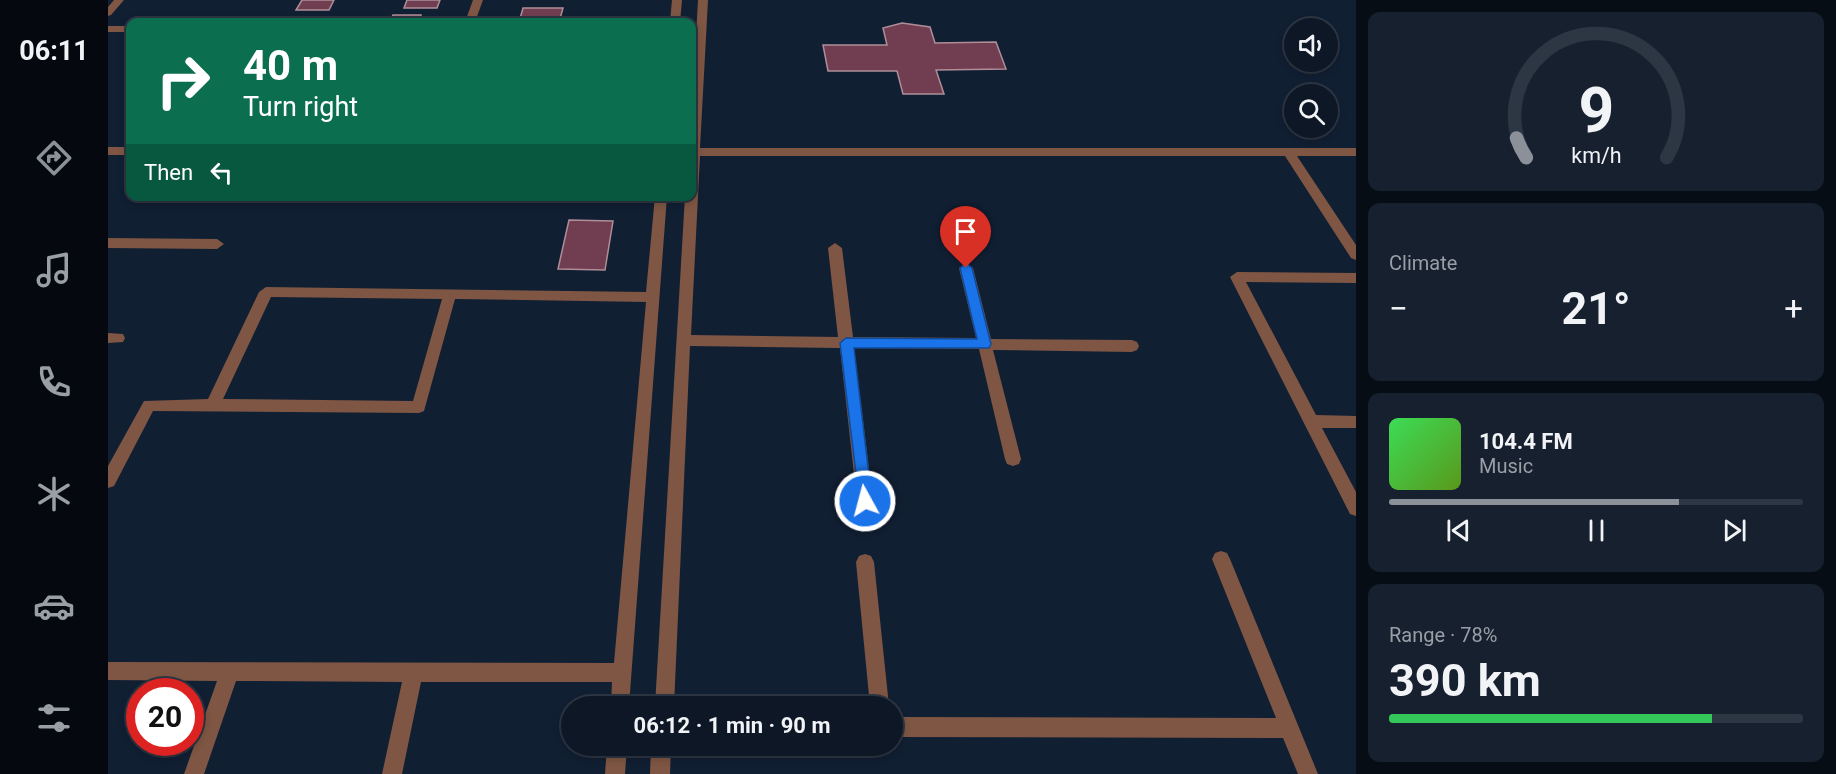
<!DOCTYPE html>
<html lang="en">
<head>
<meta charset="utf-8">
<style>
  :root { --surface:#0d1726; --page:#16202e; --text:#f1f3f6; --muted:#9a9fa7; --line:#2d3643; --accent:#8c9099 }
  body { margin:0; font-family:Roboto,sans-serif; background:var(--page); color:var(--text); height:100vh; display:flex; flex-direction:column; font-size:22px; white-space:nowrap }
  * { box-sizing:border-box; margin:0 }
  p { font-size:20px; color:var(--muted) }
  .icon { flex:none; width:33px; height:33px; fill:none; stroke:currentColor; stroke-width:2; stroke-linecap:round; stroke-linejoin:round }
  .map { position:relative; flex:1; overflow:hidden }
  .sheet { display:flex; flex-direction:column; gap:12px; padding:12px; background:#070d15; width:480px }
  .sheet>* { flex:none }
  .hud { position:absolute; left:18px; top:18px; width:570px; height:183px; border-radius:12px; box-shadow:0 3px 9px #0003,0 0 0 2px var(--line); background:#0b6e4f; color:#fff; overflow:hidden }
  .buttons { position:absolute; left:1176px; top:18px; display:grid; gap:12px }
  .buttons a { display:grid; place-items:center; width:54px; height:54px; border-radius:50%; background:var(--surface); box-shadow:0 3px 9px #0003,0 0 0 2px var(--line); font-size:30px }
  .speed { position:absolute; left:18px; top:678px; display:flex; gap:12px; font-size:30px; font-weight:700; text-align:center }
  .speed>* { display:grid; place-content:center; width:78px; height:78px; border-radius:50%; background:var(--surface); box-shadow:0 3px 9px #0003,0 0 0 2px var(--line); line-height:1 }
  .speed .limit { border:9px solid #d22; background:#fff; color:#111 }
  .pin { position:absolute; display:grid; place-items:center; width:51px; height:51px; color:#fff; margin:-62px -26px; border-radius:50% 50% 50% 0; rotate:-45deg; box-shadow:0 0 6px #0007 }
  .pin .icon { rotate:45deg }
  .me { position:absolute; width:66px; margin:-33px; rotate:353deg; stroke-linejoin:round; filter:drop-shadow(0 0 4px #0008) }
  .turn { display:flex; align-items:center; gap:21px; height:126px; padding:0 18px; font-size:27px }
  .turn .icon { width:78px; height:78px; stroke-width:2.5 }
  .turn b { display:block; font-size:42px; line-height:51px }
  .then { display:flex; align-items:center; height:57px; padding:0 18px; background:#0003; gap:12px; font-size:22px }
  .big { font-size:45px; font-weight:700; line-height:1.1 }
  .sheet .card { flex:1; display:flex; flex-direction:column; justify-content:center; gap:9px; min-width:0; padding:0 21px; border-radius:12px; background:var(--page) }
  .sheet .dial { align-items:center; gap:0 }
  .dial svg { height:156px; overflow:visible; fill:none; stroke:var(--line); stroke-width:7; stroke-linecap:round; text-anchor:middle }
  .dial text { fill:var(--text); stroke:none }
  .song { display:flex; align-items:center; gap:18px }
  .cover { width:72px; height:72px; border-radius:9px; background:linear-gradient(135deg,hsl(130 70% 55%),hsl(90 70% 35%)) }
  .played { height:6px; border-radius:3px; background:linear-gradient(90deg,var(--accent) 70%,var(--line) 70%) }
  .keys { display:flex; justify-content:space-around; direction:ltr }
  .heat { display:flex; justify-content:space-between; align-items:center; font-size:33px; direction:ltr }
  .charge { height:9px; border-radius:4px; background:linear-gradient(90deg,#34c759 78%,var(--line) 0) }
  .trip { position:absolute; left:453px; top:696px; width:342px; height:60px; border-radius:30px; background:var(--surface); box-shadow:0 3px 9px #0003,0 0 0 2px var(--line); font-weight:700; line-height:60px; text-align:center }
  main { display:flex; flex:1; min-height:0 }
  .dock { display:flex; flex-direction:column; width:108px; justify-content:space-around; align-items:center; background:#05090f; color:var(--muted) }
  .dock .icon { width:42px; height:42px }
  .dock .current { color:var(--accent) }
  .dock b { font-size:27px; color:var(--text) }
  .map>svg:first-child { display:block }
</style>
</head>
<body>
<main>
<nav class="dock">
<b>06:11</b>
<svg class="icon current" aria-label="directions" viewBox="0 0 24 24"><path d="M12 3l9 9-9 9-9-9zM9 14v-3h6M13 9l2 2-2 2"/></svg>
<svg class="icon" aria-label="music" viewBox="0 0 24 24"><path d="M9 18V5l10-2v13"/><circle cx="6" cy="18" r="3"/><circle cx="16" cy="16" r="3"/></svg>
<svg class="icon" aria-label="phone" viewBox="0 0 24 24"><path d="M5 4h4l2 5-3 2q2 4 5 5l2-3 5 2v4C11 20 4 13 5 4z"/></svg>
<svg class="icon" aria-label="climate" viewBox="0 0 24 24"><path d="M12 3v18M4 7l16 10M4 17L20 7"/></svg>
<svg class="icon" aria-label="car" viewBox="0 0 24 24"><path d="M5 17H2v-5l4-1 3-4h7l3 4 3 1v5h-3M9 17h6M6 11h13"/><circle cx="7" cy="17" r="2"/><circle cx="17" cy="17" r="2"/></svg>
<svg class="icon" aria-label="filters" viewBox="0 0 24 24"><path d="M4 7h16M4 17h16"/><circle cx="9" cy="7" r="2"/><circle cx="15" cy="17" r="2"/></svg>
</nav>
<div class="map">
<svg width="1248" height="774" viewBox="0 0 1248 774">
  <rect width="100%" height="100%" fill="#111f33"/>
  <g fill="#713d51" stroke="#af8e99" stroke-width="1.5">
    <path d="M 194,0 L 226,0 L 221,10 L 188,10 Z"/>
    <path d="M 299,0 L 332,0 L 329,8 L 296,8 Z"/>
    <path d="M 415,8 L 455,8 L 452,19 L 427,19 L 426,22 L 411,22 Z"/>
    <path d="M 285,15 L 313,15 L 311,21 L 282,21 Z"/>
    <path d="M 794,23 L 822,27 L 827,43 L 888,42 L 898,69 L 828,70 L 836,94 L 795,94 L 789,71 L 720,71 L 715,45 L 779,45 L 775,28 Z"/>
    <path d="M 461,220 L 505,221 L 497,270 L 450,269 Z"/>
  </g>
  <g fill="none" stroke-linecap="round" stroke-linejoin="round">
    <g fill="#7e5643" fill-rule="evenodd">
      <path d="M 6,0 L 16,0 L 3,15 L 0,16 L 0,7 Z"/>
      <path d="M 365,0 L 375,0 L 367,22 L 357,22 Z"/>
      <path d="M 564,0 L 574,0 L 572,22 L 562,22 Z"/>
      <path d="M 590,0 L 600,0 L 592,148 L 1248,148 L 1248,156 L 1189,156 L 1248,245 L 1248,260 L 1243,258 L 1177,156 L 592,156 L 583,335 L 730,337 L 720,248 L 727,243 L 734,248 L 745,337 L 868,338 L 851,268 L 858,263 L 865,268 L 883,339 L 1024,340 L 1029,342 L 1031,346 L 1029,350 L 1024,352 L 885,350 L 913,459 L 911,464 L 905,466 L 899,464 L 897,459 L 871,349 L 746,348 L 765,501 L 763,506 L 757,508 L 751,506 L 749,501 L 732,348 L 582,346 L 566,706 L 547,706 L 577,196 L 584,196 L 584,105 Z"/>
      <rect x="0" y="26" width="22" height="6"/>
      <rect x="0" y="147" width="22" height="8"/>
      <path d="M 547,196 L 559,196 L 521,706 L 503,706 L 504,682 L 313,682 L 294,774 L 274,774 L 294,682 L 128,681 L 96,774 L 76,774 L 109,681 L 0,680 L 0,662 L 506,663 L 538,302 L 347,299 L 316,411 L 311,413 L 45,411 L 6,486 L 0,488 L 0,466 L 36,401 L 100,399 L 151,292 L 158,287 L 538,292 ZM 163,297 L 334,299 L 305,401 L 115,399 Z"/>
      <path d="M 0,238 L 109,239 L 116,244 L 109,249 L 0,248 Z"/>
      <path d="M 1129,272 L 1248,273 L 1248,283 L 1138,282 L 1208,415 L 1248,416 L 1248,428 L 1214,428 L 1248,492 L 1248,516 L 1242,514 L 1122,277 Z"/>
      <path d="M 0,333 L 15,334 L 17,338 L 15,342 L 0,343 Z"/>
      <path d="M 1113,551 L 1119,553 L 1122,559 L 1210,774 L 1190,774 L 1175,738 L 784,737 L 784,717 L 1168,718 L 1104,559 L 1107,553 Z"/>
      <path d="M 757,554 L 763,556 L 766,562 L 781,706 L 762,706 L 748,562 L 751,556 Z"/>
      <path d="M 499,746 L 519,746 L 517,774 L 497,774 Z"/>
      <path d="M 543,746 L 563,746 L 562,774 L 542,774 Z"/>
    </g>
  </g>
  <path fill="#1a73e8" stroke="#114b97" stroke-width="1.5" d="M 858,263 L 864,268 L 883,344 L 881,348 L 746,348 L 764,501 L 762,506 L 757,507 L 752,506 L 732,343 L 738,338 L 869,339 L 852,268 Z"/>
</svg>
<div class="buttons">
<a><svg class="icon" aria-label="sound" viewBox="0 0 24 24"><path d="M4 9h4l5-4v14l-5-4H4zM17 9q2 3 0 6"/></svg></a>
<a><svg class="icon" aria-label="search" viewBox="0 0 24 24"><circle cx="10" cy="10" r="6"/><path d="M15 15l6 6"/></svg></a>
</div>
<div class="speed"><div class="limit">20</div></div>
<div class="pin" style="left:858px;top:268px;background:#d93025"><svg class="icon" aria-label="arrive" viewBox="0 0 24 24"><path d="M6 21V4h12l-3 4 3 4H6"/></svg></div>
<svg class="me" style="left:757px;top:501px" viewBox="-20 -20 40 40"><circle r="17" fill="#1a73e8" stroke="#fff" stroke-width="3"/><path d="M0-11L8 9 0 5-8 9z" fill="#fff"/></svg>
<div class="trip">06:12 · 1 min · 90 m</div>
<div class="hud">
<div class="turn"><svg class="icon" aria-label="right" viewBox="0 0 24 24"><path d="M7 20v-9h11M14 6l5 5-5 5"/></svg><div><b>40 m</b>Turn right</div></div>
<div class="then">Then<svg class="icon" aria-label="left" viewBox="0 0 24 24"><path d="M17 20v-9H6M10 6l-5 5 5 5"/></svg></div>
</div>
</div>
<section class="sheet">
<div class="card dial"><svg viewBox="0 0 100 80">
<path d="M14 69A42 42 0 1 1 86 69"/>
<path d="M14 69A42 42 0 0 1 9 59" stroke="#8c9099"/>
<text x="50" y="56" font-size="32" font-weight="700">9</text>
<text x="50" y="72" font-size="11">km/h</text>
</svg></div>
<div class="card"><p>Climate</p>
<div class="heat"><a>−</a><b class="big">21°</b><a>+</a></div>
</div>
<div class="card">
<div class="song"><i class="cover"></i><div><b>104.4 FM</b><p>Music</p></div></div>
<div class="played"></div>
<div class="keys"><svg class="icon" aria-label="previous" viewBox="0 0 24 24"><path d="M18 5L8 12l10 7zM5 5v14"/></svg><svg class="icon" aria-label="pause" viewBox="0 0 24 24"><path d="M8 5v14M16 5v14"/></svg><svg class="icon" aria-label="next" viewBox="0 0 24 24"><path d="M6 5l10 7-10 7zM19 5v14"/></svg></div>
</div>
<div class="card"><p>Range · 78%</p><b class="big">390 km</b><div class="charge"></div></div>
</section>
</main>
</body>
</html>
